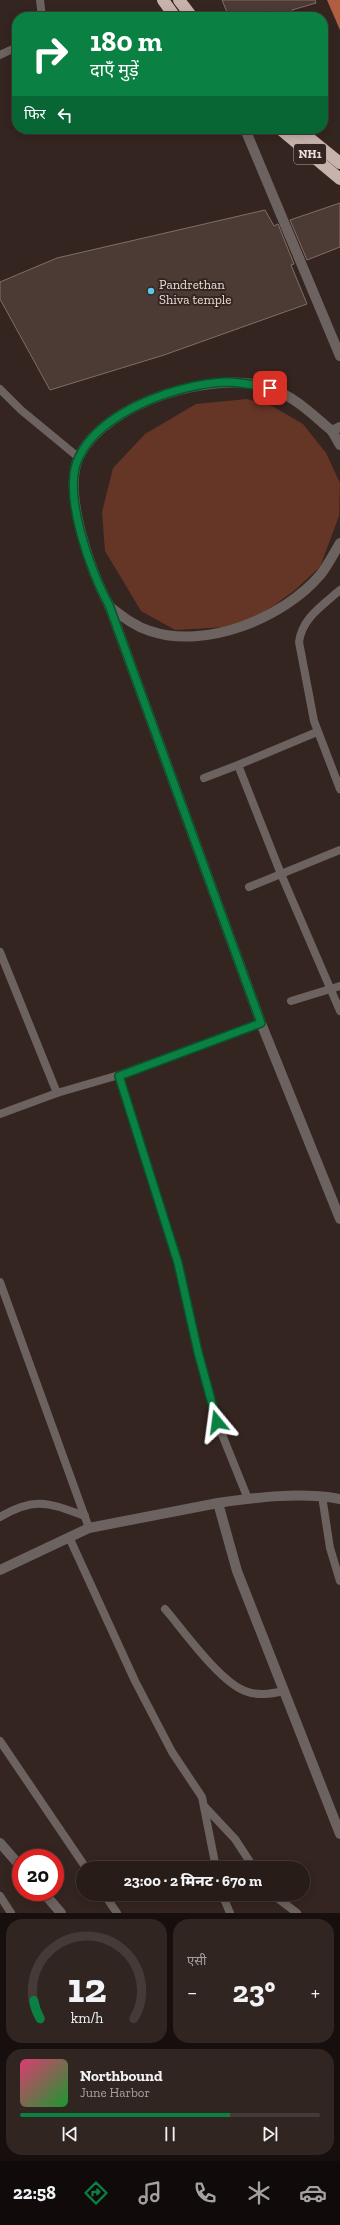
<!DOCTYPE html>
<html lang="hi">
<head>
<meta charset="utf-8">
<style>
  :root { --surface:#281c18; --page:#302521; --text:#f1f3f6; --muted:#a5a1a2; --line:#443a37; --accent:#0b8043 }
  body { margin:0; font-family:"Zilla Slab","Noto Sans Devanagari",serif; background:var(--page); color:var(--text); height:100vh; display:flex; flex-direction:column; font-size:15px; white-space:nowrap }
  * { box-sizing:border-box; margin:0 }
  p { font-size:13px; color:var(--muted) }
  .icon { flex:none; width:22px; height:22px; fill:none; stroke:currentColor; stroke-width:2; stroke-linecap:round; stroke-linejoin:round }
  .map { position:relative; height:1913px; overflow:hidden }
  .details { display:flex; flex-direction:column; gap:6px; padding:6px; background:#160f0d; flex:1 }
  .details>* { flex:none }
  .hud { position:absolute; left:12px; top:12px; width:316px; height:122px; border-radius:16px; box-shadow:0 2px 10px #0003,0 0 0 1px var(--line); background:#0b8043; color:#fff; overflow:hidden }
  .speed { position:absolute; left:12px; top:1849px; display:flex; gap:8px; font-size:20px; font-weight:700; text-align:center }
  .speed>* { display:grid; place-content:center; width:52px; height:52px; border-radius:50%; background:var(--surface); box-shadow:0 2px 10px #0003,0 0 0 1px var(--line); line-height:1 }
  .speed .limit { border:6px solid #d22; background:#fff; color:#111 }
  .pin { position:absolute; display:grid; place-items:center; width:34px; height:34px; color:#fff; margin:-17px; border-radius:8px; box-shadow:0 2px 6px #0006 }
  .me { position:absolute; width:44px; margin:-22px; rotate:344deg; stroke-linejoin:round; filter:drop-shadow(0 0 3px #0008) }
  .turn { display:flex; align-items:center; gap:14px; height:84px; padding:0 12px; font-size:18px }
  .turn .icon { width:52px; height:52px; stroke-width:2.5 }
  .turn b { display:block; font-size:28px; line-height:34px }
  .then { display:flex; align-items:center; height:38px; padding:0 12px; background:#0003; gap:8px; font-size:15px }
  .big { font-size:30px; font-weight:800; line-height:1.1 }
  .details .card { flex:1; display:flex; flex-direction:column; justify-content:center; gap:6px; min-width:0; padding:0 14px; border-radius:16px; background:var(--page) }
  .details .dial { align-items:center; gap:0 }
  .dial svg { height:104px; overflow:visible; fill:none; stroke:var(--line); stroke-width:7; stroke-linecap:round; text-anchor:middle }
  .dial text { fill:var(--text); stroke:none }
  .song { display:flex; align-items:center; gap:12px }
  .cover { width:48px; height:48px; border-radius:6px; background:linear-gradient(135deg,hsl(340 70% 55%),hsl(130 70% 35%)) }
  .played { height:4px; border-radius:2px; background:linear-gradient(90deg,var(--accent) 70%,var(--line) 70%) }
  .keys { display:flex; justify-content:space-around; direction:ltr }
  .heat { display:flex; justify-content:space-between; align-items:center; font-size:22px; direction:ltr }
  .details .tiles { flex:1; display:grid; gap:6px; grid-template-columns:1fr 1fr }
  .card:last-child { grid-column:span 2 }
  .trip { position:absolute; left:76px; top:1861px; width:234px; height:40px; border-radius:20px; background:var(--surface); box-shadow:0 2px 10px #0003,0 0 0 1px var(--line); font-weight:800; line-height:40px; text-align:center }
  .menu { display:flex; height:64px; justify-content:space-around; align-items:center; background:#100b0a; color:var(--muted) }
  .menu .icon { width:28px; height:28px }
  .menu .current { color:var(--accent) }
  .menu b { font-size:18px; color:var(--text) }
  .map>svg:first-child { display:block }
</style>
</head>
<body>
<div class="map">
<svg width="340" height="1913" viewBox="0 0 340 1913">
  <rect width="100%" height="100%" fill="#352520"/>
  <path fill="#653526" d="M 247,399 L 272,406 L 303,424 L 326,453 L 340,483 L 339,516 L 320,567 L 295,590 L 261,615 L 228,627 L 175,630 L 141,611 L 105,551 L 102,512 L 113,468 L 145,434 L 196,404 Z"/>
  <path fill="#b15d42" d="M 327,0 L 340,0 L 340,30 Z"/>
  <g fill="#4c3b35" stroke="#806d67">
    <path d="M 222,0 L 315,0 L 316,3 L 292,10 L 294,17 L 275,17 L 271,11 L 255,17 L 229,17 Z"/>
    <path d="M 340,203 L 340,247 L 307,260 L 290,220 Z"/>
    <path d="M 265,210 L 274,226 L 278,224 L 294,264 L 291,265 L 307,304 L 164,355 L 50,390 L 0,299 L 0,282 L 57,258 Z"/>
  </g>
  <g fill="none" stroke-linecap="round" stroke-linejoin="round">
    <g stroke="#6c6360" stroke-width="8">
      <path d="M 40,0 L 42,17"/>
      <path d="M 0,55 L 17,47"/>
      <path d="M 0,389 L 21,410 L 78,457"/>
      <path d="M 340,590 C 323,605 302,618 299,642 L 314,721 L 340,789"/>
      <path d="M 238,765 L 281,874 L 340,1011"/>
      <path d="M 204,778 L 238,765 L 317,732"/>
      <path d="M 249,887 L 340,850"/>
      <path d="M 0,952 L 57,1093"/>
      <path d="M 291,1001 L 340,986"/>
      <path d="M 119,1075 L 178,1263 L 198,1351 L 217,1422 L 248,1499"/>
      <path d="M 0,1114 L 57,1093 L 119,1075 L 261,1023"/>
      <path d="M 0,1282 L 89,1528"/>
      <path d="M 322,1496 L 330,1548 L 340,1581"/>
      <path d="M 0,1517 C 35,1496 49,1503 85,1516"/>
      <path d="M 69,1537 L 135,1681 L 172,1752 L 202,1797 L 216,1868"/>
      <path d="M 165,1609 C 184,1631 219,1681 245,1691 C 258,1696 270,1694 284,1691"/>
      <path d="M 0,1741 L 86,1868"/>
      <path d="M 205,1807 L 235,1839 L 254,1868"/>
      <path d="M 104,1894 L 117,1913"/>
      <path d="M 222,1894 L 230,1913"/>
      <path d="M 272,1894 L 297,1913"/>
      <path d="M 0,1896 L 11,1913"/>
    </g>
    <g stroke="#6c6360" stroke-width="10">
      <path d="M 245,129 L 340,356"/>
      <path d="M 340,427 L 332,431 C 313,415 294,396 270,388 C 215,369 105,402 79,457 C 62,492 91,573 109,605 L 261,1023 L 340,1219"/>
      <path d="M 332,431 L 340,445"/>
      <path d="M 109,606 C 122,616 134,626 150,631 C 206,650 284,618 321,574 C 328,565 334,553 340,543"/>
      <path d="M 340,1499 C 300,1492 259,1497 218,1503 L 237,1571 L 340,1834"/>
      <path d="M 0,1570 L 89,1528 L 218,1503"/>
      <path d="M 0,1843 L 21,1867"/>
      <path d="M 43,1892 L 61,1913"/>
    </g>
    <g stroke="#c8b3ac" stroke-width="12">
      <path d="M 163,0 L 175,17"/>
      <path d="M 179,0 L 192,17"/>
      <path d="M 280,129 L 340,179"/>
      <path d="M 298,129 L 340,163"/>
    </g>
  </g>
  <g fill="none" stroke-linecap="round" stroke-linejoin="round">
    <defs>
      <path id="route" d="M 217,1422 L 198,1352 L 178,1263 L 119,1076 L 261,1023 L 109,605 C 91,573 61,492 79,457 C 101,411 178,384 225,382 C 240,382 255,385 270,388"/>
    </defs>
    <use href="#route" stroke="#07532c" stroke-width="10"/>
    <use href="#route" stroke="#0b8043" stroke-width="7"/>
  </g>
  <circle fill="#5ac8e5" stroke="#352520" stroke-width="1.5" cx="151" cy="291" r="4"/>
  <g text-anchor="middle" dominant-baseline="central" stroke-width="4" stroke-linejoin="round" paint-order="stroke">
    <rect fill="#352520" stroke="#b2a6a2" stroke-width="1" x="294" y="144" width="32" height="20" rx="3"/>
    <g font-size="12" font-weight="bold" fill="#e8ddd9">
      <text x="310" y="154">NH1</text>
    </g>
    <g font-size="13" fill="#e8ddd9" stroke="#352520" text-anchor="start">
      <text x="159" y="284">Pandrethan<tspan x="159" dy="15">Shiva temple</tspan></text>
    </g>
  </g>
</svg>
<div class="speed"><div class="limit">20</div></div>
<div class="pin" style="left:270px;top:388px;background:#d93025"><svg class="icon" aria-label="arrive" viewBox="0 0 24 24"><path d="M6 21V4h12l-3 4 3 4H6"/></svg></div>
<svg class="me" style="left:217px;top:1422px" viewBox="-20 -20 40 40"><path d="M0-17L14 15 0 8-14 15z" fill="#0b8043" stroke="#fff" stroke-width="4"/></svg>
<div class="trip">23:00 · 2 मिनट · 670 m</div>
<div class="hud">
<div class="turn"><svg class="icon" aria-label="right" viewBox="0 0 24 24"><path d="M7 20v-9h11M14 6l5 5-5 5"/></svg><div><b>180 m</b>दाएँ मुड़ें</div></div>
<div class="then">फिर<svg class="icon" aria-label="left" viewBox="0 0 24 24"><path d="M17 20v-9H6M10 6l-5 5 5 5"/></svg></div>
</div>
</div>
<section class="details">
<div class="tiles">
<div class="card dial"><svg viewBox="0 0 100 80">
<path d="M14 69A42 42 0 1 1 86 69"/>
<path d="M14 69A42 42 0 0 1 9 55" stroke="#0b8043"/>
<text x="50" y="56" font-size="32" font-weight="700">12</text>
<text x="50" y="72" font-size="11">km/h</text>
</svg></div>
<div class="card"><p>एसी</p>
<div class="heat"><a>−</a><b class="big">23°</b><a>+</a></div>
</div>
<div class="card">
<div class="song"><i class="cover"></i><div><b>Northbound</b><p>June Harbor</p></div></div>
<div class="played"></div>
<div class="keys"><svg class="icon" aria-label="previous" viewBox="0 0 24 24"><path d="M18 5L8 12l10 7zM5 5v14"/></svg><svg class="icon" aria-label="pause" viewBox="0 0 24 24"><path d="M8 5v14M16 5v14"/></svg><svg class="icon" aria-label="next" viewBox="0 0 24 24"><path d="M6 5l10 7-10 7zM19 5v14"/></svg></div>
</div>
</div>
</section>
<nav class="menu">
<b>22:58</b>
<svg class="icon current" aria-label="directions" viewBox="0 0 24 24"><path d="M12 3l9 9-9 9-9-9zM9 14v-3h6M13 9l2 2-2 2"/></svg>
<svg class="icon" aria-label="music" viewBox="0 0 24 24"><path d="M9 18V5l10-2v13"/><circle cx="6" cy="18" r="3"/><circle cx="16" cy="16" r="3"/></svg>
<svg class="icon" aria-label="phone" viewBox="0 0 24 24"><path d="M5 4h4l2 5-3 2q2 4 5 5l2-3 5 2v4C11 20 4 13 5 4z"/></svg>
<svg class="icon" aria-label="climate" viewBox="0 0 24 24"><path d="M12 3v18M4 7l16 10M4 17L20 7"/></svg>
<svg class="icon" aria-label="car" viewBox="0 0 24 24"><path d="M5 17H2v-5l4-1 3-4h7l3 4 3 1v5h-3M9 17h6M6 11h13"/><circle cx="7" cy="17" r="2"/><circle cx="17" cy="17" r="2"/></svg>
</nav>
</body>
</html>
